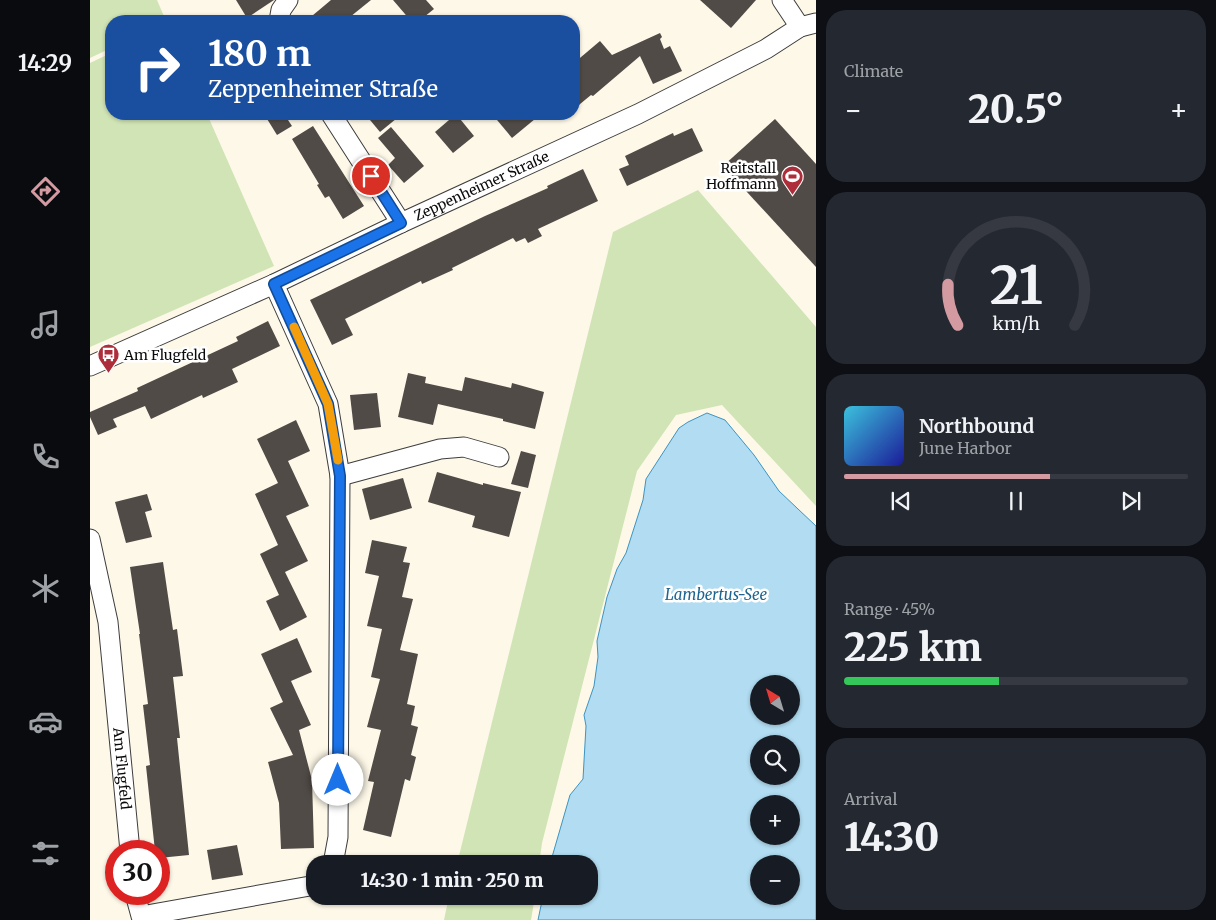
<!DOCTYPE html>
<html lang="en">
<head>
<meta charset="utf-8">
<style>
  :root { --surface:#171b24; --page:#242831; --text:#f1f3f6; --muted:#9ea1a6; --line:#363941; --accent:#d39aa1 }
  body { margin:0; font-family:Merriweather,serif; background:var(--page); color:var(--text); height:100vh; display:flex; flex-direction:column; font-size:19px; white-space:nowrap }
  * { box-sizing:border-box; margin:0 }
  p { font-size:16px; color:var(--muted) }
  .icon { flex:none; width:28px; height:28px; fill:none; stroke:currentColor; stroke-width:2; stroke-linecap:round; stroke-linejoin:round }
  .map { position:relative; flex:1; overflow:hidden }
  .drawer { display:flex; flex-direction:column; gap:10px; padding:10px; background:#0d0f14; width:400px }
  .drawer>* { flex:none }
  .hud { position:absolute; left:15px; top:15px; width:475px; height:105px; border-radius:20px; box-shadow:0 1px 4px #0004; background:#1a4fa0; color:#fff; overflow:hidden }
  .needle { width:32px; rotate:322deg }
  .controls { position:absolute; left:660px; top:675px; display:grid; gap:10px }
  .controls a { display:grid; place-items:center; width:50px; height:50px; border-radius:50%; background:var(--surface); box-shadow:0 1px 4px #0004; font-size:25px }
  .speed { position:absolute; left:15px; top:840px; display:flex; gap:10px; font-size:25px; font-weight:700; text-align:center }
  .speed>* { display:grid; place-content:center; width:65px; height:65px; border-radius:50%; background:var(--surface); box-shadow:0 1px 4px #0004; line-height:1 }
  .speed .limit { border:8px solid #d22; background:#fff; color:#111 }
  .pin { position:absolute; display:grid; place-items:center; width:42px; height:42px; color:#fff; margin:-21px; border:2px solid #fff; border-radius:50%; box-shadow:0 1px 5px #0007 }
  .me { position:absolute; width:55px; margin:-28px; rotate:0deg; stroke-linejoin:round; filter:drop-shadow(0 0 4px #0008) }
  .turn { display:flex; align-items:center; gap:18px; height:105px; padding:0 20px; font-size:22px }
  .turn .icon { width:65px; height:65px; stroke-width:2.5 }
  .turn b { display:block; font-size:35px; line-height:42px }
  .big { font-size:38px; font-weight:800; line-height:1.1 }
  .drawer .card { flex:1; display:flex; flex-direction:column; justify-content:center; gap:8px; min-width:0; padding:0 18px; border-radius:20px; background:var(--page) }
  .drawer .dial { align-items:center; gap:0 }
  .dial svg { height:130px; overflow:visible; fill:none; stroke:var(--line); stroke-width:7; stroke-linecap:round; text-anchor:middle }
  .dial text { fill:var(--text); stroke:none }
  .song { display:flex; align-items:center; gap:15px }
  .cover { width:60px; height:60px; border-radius:8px; background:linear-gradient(135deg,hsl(190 70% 55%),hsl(240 70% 35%)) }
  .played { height:5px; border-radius:2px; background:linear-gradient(90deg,var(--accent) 60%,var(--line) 60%) }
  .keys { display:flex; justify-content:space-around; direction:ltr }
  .heat { display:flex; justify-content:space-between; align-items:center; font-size:28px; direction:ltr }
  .charge { height:8px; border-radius:4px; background:linear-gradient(90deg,#34c759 45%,var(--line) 0) }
  .trip { position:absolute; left:216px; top:855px; width:292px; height:50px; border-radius:20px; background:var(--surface); box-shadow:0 1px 4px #0004; font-weight:800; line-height:50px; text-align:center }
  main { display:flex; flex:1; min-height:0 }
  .dock { display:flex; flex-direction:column; width:90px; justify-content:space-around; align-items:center; background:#090b0e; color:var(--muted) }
  .dock .icon { width:35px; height:35px }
  .dock .on { color:var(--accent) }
  .dock b { font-size:22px; color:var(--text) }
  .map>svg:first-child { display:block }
</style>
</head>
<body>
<main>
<nav class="dock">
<b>14:29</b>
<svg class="icon on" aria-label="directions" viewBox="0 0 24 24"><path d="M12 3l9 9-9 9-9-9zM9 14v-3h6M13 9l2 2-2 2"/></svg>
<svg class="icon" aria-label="music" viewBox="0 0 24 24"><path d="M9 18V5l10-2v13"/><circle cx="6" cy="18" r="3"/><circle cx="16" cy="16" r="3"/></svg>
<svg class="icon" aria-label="phone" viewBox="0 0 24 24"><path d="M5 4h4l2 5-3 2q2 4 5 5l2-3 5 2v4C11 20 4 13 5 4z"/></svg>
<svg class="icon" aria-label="climate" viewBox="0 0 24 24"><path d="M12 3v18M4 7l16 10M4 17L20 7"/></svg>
<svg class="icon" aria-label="car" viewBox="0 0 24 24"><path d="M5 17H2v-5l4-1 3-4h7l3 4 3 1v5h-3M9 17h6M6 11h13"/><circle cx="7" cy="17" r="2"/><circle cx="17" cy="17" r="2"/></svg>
<svg class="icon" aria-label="filters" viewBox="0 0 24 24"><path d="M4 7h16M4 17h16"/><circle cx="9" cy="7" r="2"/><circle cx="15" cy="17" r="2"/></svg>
</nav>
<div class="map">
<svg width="726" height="920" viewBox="0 0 726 920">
  <rect width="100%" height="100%" fill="#fdf8e8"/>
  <g fill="#d0e4b5">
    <path d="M 0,0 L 67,0 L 76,21 L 21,21 L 21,48 L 0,58 Z"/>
    <path d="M 21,53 L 21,114 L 117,114 L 184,266 L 0,347 L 0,63 Z"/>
    <path d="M 608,190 L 726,327 L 726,506 L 632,405 L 586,415 L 547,471 L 452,843 L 449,864 L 367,864 L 523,232 Z"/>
    <path d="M 359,896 L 445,896 L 441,920 L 354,920 Z"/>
  </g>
  <path fill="#b1dcf1" stroke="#3d94c2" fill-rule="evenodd" d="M 617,413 L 635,420 L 664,455 L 689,491 L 726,526 L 726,920 L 448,920 L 453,896 L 500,896 L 500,864 L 460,864 L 480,795 L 493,779 L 496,726 L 494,715 L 504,686 L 508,657 L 507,641 L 517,597 L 527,569 L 536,553 L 553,500 L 556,479 L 589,428 L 598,422 ZM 669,684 L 701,684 L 701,716 L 669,716 ZM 669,744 L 701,744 L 701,776 L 669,776 ZM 669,804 L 701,804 L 701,836 L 669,836 ZM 669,864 L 701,864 L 701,896 L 669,896 Z"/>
  <g fill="#514b47">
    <path d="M 146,0 L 184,0 L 157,18 Z"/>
    <path d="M 241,0 L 281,0 L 255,21 L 216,21 Z"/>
    <path d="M 303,0 L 336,0 L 344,9 L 329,21 L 321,21 Z"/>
    <path d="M 610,0 L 666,0 L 641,28 Z"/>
    <path d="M 570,33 L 572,37 L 570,39 L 574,49 L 580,46 L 592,71 L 563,84 L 550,56 L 503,96 L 501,95 L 484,109 L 484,63 L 510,41 L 522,55 Z"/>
    <path d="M 174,114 L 194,114 L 202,126 L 187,135 Z"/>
    <path d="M 275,114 L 312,114 L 290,132 Z"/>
    <path d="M 366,114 L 384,136 L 363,153 L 345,132 Z"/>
    <path d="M 402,114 L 451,114 L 422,138 Z"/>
    <path d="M 685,119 L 726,164 L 726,267 L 633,166 Z"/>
    <path d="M 223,126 L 274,206 L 253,219 L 239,196 L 235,198 L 227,185 L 229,184 L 202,139 Z"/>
    <path d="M 301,127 L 334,166 L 314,183 L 298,165 L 305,158 L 288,138 Z"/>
    <path d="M 602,128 L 613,151 L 537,186 L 529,169 L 539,165 L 535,156 L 583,133 L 584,136 Z"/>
    <path d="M 493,169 L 508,201 L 448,229 L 452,236 L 438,243 L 435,238 L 426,242 L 423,238 L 362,268 L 363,270 L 332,284 L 331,281 L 255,319 L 263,335 L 242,345 L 220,300 L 395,216 L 458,188 L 457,186 Z"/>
    <path d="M 178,321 L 190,346 L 142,369 L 148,382 L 113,398 L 112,395 L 61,419 L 55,406 L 23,419 L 27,427 L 8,435 L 0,417 L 0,412 L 48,391 L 47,388 L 148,341 L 146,337 Z"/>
    <path d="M 318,373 L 336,377 L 335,383 L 372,391 L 375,377 L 421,388 L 422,383 L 454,392 L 445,429 L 413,421 L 413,419 L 348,404 L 343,425 L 308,417 Z"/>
    <path d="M 287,393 L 291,427 L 264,430 L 260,395 Z"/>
    <path d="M 206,420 L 220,451 L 198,461 L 219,506 L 196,516 L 218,561 L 195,572 L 217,617 L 190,631 L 176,601 L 189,595 L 170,554 L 188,545 L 165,494 L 188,483 L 167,439 Z"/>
    <path d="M 431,451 L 446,455 L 438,488 L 421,484 Z"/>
    <path d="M 347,472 L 393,485 L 393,483 L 431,492 L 419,537 L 382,527 L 385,516 L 338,502 Z"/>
    <path d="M 313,478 L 322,508 L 280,520 L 272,489 Z"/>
    <path d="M 57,494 L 62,510 L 55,512 L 62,537 L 36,543 L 25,502 Z"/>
    <path d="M 282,540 L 317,547 L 313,562 L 320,563 L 312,597 L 323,599 L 310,650 L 328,654 L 317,704 L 325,706 L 321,725 L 328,727 L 321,755 L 326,757 L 320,781 L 315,779 L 301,837 L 273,830 L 284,782 L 278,781 L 291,730 L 277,727 L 290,679 L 281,677 L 292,629 L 277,626 L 289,576 L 275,573 Z"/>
    <path d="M 73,562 L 83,630 L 87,629 L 93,676 L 83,677 L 90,738 L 87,738 L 99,855 L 69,858 L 69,851 L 65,851 L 56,766 L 60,765 L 53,705 L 58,704 L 49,634 L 50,634 L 40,567 Z"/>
    <path d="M 207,638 L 222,672 L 201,681 L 221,725 L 209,730 L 222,780 L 224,848 L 191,849 L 189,803 L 178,762 L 203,755 L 180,708 L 193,702 L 171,654 Z"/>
    <path d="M 147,845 L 153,875 L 122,880 L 117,850 Z"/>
  </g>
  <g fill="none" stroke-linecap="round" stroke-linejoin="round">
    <defs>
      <g id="minor">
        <path d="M 692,0 L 710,27"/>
        <path d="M 189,21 L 191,10 L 198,0"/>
        <path d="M 241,114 L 311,223"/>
        <path d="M 184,284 L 238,404 L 250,476 L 248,837 L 243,864"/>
        <path id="s1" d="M 0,366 L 184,284 L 311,223 L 548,114 L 676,49 L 710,27 L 726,23"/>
        <path d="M 250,476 L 350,449 L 374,447 L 409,457"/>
        <path id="s2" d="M 0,539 L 18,622 L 40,851"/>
        <path d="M 45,894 L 51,916 L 220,886 L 225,884"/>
      </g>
    </defs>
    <use href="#minor" stroke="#3d3d3d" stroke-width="21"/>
    <use href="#minor" stroke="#fff" stroke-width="19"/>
  </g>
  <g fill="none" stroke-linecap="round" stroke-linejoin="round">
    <defs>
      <path id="route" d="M 248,780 L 250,476 L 238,404 L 184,284 L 311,223 L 281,176"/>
    </defs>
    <use href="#route" stroke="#114b97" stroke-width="12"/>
    <use href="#route" stroke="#1a73e8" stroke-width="9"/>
    <path stroke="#f59e0b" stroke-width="9" d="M 204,327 L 238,404 L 248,460"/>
  </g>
  <defs>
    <symbol id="stadium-pin" viewBox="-11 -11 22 30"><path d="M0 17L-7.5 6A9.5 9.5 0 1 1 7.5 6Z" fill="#ae2d3a" stroke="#fff"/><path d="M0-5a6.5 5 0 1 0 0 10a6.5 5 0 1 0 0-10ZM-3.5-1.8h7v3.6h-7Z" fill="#fff"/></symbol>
    <symbol id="bus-pin" viewBox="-11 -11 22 30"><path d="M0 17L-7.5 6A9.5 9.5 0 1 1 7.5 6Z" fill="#ae2d3a" stroke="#fff"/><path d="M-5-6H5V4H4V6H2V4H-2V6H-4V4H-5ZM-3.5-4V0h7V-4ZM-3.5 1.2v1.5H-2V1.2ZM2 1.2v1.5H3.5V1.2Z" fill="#fff"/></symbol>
  </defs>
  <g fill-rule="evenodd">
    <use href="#stadium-pin" x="690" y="164" width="25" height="34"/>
    <use href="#bus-pin" x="6" y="342" width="25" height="34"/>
  </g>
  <g text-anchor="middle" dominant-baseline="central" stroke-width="5" stroke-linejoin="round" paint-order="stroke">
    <g font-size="14" fill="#0a0a0a" stroke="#fff" text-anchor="end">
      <text x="686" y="168">Reitstall<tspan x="686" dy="16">Hoffmann</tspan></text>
      <text x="34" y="355" text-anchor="start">Am Flugfeld</text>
    </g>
    <g font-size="14" fill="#0a0a0a" stroke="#fff">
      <text stroke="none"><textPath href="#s1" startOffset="431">Zeppenheimer Straße</textPath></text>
      <text stroke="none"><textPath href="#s2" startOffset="232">Am Flugfeld</textPath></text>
    </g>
    <g font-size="15" font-style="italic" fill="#1e6591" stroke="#fff">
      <text x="626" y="594">Lambertus-See</text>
    </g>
  </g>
</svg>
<div class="controls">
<a><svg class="needle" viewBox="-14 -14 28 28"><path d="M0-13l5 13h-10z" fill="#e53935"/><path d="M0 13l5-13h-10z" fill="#9ea1a6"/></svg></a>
<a><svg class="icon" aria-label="search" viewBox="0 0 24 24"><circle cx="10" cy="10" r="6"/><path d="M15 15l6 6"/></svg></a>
<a>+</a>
<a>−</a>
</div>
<div class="speed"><div class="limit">30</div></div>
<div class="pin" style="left:281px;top:176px;background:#d93025"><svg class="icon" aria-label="arrive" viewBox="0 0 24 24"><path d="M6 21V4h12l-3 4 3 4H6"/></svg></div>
<svg class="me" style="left:248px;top:780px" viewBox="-20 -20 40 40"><circle r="19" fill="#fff"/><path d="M0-13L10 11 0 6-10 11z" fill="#1a73e8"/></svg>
<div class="trip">14:30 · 1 min · 250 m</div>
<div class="hud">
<div class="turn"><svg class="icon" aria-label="right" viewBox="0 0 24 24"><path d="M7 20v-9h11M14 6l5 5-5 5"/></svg><div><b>180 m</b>Zeppenheimer Straße</div></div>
</div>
</div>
<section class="drawer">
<div class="card"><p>Climate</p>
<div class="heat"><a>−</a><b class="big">20.5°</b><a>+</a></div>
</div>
<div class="card dial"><svg viewBox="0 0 100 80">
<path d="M14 69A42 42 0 1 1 86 69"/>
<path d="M14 69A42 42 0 0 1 8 44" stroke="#d39aa1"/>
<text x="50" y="56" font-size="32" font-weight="700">21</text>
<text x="50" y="72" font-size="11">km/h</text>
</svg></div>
<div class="card">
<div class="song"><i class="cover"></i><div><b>Northbound</b><p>June Harbor</p></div></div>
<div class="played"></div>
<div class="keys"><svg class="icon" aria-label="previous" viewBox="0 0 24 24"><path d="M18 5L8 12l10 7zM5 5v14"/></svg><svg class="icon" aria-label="pause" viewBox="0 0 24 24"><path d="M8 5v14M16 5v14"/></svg><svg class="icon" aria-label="next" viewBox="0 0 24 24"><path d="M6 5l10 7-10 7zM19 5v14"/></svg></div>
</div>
<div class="card"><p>Range · 45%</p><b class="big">225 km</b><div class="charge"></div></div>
<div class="card"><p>Arrival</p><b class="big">14:30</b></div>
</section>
</main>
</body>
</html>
